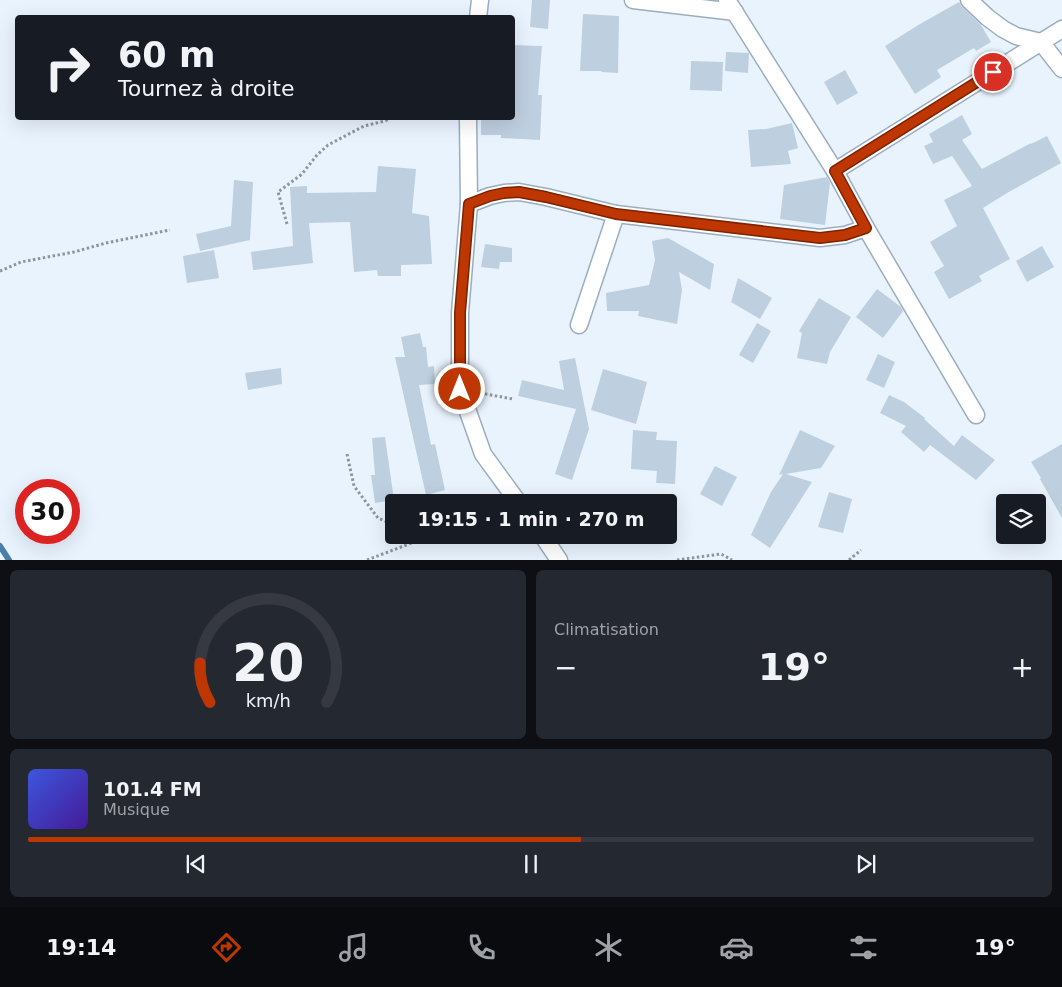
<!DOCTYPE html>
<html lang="fr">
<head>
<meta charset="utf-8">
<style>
  :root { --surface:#171b24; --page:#242831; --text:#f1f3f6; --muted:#9ea1a6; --line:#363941; --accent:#be3601 }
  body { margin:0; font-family:"DejaVu Sans",sans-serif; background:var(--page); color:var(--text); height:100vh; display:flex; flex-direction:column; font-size:19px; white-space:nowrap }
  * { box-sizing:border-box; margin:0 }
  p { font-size:16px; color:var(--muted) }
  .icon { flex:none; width:28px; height:28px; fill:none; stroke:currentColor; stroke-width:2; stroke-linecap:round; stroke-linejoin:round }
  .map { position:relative; height:560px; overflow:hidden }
  .panel { display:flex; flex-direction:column; gap:10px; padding:10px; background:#0d0f14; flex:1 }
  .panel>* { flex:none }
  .hud { position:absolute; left:15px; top:15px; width:500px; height:105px; border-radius:5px; box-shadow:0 5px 20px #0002; background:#171b24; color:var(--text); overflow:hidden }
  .tools { position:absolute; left:996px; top:494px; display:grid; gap:10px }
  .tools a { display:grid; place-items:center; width:50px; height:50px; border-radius:5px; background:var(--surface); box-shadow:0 5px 20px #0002; font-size:25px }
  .speed { position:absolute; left:15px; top:479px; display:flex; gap:10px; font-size:25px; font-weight:700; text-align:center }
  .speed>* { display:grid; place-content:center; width:65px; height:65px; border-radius:50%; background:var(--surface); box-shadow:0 5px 20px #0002; line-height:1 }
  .speed .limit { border:8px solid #d22; background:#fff; color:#111 }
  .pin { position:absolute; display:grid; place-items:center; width:42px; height:42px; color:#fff; margin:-21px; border:2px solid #fff; border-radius:50%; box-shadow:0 1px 5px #0007 }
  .me { position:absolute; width:55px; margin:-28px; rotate:0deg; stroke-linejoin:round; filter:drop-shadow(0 0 4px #0008) }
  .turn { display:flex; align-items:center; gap:18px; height:105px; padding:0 20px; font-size:22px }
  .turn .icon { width:65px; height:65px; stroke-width:2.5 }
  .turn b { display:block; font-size:35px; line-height:42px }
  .big { font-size:38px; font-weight:600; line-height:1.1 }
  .panel .widget { flex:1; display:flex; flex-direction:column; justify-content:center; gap:8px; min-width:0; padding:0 18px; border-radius:8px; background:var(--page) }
  .panel .dial { align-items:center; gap:0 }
  .dial svg { height:130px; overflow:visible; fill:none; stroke:var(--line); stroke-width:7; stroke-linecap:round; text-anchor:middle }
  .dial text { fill:var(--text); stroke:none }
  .song { display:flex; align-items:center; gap:15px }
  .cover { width:60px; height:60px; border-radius:8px; background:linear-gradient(135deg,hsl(230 70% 55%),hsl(260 70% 35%)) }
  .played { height:5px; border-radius:2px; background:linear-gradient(90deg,var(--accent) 55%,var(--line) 55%) }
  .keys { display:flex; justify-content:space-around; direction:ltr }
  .heat { display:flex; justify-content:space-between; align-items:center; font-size:28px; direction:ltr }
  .panel .tiles { flex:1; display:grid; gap:10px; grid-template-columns:1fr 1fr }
  .widget:last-child { grid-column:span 2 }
  .trip { position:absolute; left:385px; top:494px; width:292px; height:50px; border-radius:5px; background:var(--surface); box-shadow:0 5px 20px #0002; font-weight:600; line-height:50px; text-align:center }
  .menu { display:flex; height:80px; justify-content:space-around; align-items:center; background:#090b0e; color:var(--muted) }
  .menu .icon { width:35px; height:35px }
  .menu .current { color:var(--accent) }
  .menu b { font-size:22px; color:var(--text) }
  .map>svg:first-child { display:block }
</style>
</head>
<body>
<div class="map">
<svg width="1062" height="560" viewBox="0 0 1062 560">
  <rect width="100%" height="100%" fill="#e9f3fe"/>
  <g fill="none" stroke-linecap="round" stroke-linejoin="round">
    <path stroke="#497daa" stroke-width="6" d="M 0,546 L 9,560"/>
  </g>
  <g fill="#becfe0">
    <path d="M 532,0 L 550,0 L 548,29 L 530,27 Z"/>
    <path d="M 959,2 L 962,7 L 981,25 L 991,42 L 976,51 L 974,48 L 937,70 L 941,77 L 915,94 L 885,46 L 920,24 Z"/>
    <path d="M 583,14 L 619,16 L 618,73 L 601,72 L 602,71 L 580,71 Z"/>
    <path d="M 512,45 L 542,46 L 538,95 L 542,95 L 540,140 L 501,138 L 501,135 L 481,135 L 481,118 L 512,118 Z"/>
    <path d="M 726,52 L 749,53 L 748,73 L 725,71 Z"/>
    <path d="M 691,61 L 723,62 L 722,91 L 690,90 Z"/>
    <path d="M 845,70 L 858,93 L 837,105 L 824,82 Z"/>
    <path d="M 962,115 L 972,134 L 962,140 L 982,169 L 1031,143 L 1031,144 L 1047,136 L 1061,163 L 1007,193 L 983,208 L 1010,259 L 979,276 L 982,281 L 949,299 L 934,272 L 944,266 L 930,242 L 957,226 L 944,200 L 972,186 L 952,156 L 933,164 L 924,146 L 933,142 L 929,134 Z"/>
    <path d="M 792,123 L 798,148 L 788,151 L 791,164 L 751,167 L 748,130 L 766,129 Z"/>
    <path d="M 378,166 L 416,169 L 412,213 L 429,216 L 432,264 L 401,265 L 401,276 L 378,276 L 377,270 L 354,272 L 350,222 L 309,223 L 313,263 L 253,270 L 251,252 L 293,246 L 290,187 L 307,186 L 307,193 L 376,192 Z"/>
    <path d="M 827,177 L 830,183 L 825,225 L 780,219 L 784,185 Z"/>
    <path d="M 234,180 L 253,182 L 250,240 L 200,251 L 196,234 L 231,226 Z"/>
    <path d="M 668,238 L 714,264 L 710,290 L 679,272 L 682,290 L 677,324 L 638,316 L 639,311 L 607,311 L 606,293 L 649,285 L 655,260 L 652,241 Z"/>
    <path d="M 485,244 L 512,248 L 512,262 L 500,262 L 499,269 L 481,267 Z"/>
    <path d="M 1042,246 L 1054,267 L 1027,282 L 1016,261 Z"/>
    <path d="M 214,250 L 219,278 L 187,283 L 183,256 Z"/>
    <path d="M 738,278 L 772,298 L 760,319 L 731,302 Z"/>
    <path d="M 877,289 L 901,307 L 903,311 L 883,338 L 856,317 Z"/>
    <path d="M 819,298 L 851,317 L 830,352 L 827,364 L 797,358 L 802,333 L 799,331 Z"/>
    <path d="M 757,323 L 771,331 L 753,363 L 739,355 Z"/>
    <path d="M 420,333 L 423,347 L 426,347 L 428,367 L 434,366 L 435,384 L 419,385 L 431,445 L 435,444 L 445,490 L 426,495 L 395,357 L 405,357 L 401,337 Z"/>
    <path d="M 878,354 L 895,362 L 884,388 L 866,380 Z"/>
    <path d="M 575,358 L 589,429 L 572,480 L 555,474 L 576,409 L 518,396 L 522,380 L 564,390 L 559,361 Z"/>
    <path d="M 281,368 L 282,384 L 248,390 L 245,373 Z"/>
    <path d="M 603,369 L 647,382 L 636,424 L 591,410 Z"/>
    <path d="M 889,395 L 904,402 L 925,418 L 924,419 L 954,446 L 962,435 L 995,460 L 976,480 L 930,445 L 924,452 L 901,432 L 906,426 L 880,413 Z"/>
    <path d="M 633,430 L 657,432 L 656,440 L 677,441 L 675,484 L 656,483 L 657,471 L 631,469 Z"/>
    <path d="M 800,430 L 835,446 L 821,468 L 786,474 L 812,482 L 770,548 L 751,535 L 771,492 L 783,474 L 779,475 Z"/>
    <path d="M 385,437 L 394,500 L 375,503 L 371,475 L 375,475 L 372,438 Z"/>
    <path d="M 1062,444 L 1062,518 L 1040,479 L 1041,478 L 1031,462 Z"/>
    <path d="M 715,466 L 737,477 L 722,506 L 700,494 Z"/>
    <path d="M 829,492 L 852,499 L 843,533 L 818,527 Z"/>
  </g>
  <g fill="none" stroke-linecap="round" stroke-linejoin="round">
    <defs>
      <g id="minor">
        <path d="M 633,0 L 735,12"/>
        <path d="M 727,0 L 835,171 L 866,228 L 976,415"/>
        <path d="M 969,0 L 987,17 L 1003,29 L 1016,36 L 1041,42 L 1062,69"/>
        <path d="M 478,18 L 480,0"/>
        <path d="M 468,118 L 469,204 L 460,313 L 460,389 L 483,454 L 518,502"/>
        <path d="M 835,171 L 1062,29"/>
        <path d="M 469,204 L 490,196 L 504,193 L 519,192 L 546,197 L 616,214 L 820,238 L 845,235 L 866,228"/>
        <path d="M 579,325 L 616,214"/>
        <path d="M 542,535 L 559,560"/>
      </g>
    </defs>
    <use href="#minor" stroke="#9cadbd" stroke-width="19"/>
    <g stroke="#8d969f" stroke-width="3" stroke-dasharray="2.5 2.5" stroke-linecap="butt">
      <path d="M 287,224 L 278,192 L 302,174 L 317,155 L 328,145 L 364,126 L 385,121 L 391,118"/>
      <path d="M 0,271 L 21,262 L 74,252 L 106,243 L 170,230"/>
      <path d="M 480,393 L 513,399"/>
      <path d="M 347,454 L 354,486 L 378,518 L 394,525"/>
      <path d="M 414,535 L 421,539"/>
      <path d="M 367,560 L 422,539 L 525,540"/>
      <path d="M 677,560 L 721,554 L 732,560"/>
      <path d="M 849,560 L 861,550"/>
    </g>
    <use href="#minor" stroke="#fff" stroke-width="16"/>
  </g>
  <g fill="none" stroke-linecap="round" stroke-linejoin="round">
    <defs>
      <path id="route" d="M 460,389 L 460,313 L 469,204 L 490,196 L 504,193 L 519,192 L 546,197 L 616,214 L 820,238 L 845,235 L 866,228 L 835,171 L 993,72"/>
    </defs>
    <use href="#route" stroke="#7c2301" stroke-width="12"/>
    <use href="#route" stroke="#be3601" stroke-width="9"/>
  </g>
</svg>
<div class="tools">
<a><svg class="icon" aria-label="layers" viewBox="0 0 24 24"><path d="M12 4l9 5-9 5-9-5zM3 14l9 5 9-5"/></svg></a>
</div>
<div class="speed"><div class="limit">30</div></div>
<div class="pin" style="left:993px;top:72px;background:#d93025"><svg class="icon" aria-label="arrive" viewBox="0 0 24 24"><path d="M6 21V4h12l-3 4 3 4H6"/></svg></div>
<svg class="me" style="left:460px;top:389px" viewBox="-20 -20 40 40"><circle r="17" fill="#be3601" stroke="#fff" stroke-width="3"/><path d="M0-11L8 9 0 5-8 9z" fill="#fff"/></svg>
<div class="trip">19:15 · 1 min · 270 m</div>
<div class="hud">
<div class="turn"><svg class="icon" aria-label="right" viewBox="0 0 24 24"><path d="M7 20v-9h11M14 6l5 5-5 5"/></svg><div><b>60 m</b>Tournez à droite</div></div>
</div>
</div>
<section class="panel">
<div class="tiles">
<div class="widget dial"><svg viewBox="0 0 100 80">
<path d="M14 69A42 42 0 1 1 86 69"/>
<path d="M14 69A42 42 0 0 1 8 45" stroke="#be3601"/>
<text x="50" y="56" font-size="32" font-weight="700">20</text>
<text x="50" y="72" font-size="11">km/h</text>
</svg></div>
<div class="widget"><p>Climatisation</p>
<div class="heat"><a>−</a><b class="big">19°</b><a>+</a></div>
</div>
<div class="widget">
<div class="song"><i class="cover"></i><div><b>101.4 FM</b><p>Musique</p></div></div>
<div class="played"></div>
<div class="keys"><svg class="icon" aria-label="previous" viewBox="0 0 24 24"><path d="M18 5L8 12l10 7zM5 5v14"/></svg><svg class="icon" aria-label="pause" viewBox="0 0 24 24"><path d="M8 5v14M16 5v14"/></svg><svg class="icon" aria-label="next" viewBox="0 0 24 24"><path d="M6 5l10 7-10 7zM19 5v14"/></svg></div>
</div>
</div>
</section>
<nav class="menu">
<b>19:14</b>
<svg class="icon current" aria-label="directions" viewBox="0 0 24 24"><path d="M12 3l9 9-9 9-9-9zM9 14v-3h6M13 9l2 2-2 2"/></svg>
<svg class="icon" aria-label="music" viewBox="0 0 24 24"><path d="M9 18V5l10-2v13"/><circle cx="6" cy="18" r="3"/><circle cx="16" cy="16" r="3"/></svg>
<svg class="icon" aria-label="phone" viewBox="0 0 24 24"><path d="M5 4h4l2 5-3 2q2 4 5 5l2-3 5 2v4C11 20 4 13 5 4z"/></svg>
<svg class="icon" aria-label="climate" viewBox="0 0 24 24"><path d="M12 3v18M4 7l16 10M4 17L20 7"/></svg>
<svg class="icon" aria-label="car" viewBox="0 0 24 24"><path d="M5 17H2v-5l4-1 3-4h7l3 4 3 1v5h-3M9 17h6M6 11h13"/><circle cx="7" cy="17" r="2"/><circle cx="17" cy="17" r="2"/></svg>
<svg class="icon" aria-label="filters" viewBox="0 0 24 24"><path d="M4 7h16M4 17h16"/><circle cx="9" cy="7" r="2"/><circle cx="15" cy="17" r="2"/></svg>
<b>19°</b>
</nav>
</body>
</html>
